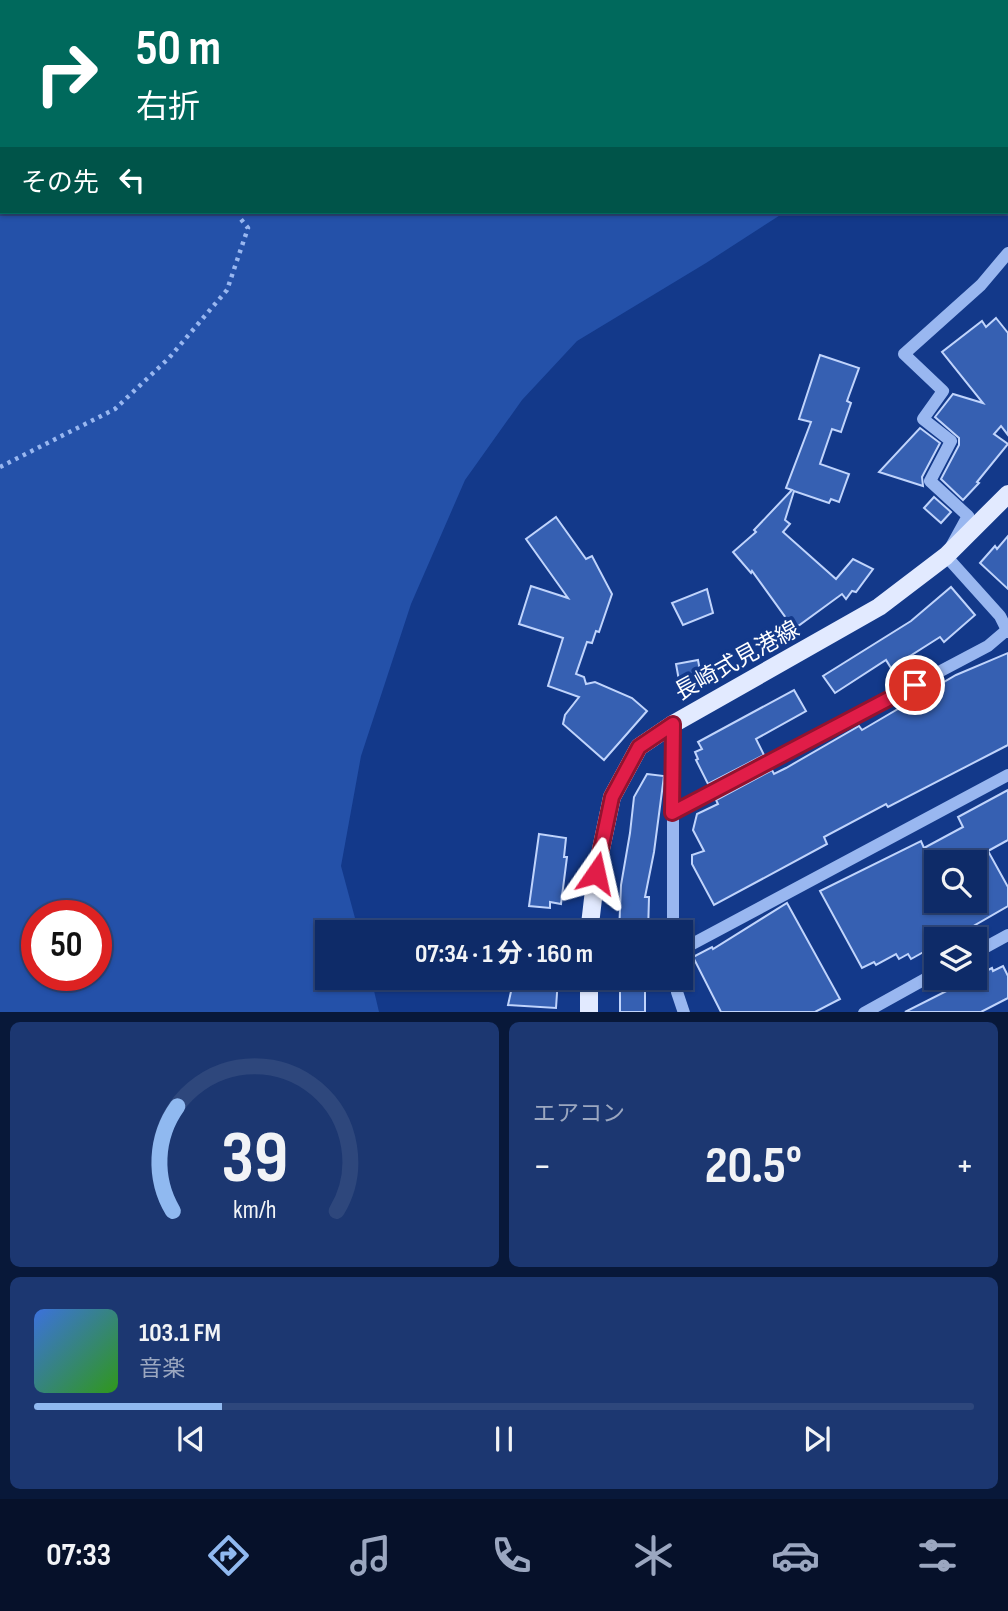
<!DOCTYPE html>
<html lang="ja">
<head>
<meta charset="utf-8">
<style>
  :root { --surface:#0e2b68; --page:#1c3771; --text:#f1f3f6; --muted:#9ba7c0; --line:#2e477c; --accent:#90b9f0 }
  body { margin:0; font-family:"Sofia Sans Condensed","Noto Sans JP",sans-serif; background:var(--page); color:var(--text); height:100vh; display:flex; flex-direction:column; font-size:26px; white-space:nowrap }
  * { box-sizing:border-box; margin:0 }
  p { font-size:23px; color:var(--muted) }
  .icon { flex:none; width:38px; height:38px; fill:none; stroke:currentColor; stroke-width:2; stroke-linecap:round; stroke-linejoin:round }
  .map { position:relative; height:1012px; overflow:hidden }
  .drawer { display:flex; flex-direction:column; gap:10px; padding:10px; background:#081839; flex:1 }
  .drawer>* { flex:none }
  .hud { position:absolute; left:0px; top:0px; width:1008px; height:214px; box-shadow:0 2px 5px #0004,0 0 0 2px var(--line); background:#00695c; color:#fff; overflow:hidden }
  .controls { position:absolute; left:924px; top:850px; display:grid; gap:14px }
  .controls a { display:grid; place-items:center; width:63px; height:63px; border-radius:0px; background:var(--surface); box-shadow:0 2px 5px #0004,0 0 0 2px var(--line); font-size:35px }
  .speed { position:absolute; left:21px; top:900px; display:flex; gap:14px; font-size:35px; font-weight:700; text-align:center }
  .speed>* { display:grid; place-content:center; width:91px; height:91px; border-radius:50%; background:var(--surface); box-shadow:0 2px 5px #0004,0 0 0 2px var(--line); line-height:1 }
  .speed .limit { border:10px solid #d22; background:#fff; color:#111 }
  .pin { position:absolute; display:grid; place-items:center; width:60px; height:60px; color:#fff; margin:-30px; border:4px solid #fff; border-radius:50%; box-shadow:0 2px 7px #0007 }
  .me { position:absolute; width:77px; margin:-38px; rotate:11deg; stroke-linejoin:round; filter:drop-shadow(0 0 5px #0008) }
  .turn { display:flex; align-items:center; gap:24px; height:147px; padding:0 21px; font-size:32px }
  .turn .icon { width:91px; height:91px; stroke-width:2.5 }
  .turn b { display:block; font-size:49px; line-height:60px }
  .then { display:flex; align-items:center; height:66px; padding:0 21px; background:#0003; gap:14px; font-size:26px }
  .big { font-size:52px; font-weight:700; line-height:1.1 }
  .drawer .widget { flex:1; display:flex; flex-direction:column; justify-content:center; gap:10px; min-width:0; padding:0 24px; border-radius:10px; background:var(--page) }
  .drawer .dial { align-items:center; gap:0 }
  .dial svg { height:182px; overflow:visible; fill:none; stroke:var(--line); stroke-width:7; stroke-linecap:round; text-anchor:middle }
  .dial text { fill:var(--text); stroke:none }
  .song { display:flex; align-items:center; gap:21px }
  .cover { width:84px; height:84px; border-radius:10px; background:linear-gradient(135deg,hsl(220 70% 55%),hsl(110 70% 35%)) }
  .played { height:7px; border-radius:4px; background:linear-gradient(90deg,var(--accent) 20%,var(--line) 20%) }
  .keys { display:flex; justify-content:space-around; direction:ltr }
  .heat { display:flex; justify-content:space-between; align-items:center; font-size:38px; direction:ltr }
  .drawer .tiles { flex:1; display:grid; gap:10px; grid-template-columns:1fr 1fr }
  .widget:last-child { grid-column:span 2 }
  .trip { position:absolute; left:315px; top:920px; width:378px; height:70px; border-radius:0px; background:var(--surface); box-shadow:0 2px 5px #0004,0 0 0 2px var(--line); font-weight:700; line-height:70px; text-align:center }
  .dock { display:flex; height:112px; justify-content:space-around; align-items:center; background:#06112a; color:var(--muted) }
  .dock .icon { width:49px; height:49px }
  .dock .current { color:var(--accent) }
  .dock b { font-size:32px; color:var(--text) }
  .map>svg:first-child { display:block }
</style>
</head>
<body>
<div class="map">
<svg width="1008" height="1013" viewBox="0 0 1008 1013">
  <rect width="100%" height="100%" fill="#13398a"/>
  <path fill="#2451a9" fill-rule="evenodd" d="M 0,0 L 963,0 L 2,2 L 2,212 L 785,212 L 706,263 L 577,341 L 522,400 L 465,480 L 411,604 L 361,756 L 341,866 L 359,933 L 327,933 L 327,978 L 371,978 L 379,1012 L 0,1013 ZM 37,915 L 96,915 L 96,975 L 37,975 Z"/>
  <g fill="#3660b2" stroke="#c0d4fc" stroke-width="2" fill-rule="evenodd">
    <path d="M 996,318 L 1008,333 L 1008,435 L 1001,426 L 994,434 L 1008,444 L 977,482 L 979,483 L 963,500 L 941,479 L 959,445 L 959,438 L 935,417 L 953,394 L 983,403 L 942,352 L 982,321 L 986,327 Z"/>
    <path d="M 820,355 L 859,368 L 847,401 L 851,403 L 841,432 L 832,429 L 820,464 L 849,474 L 839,502 L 831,499 L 829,503 L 794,491 L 785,520 L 790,524 L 783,532 L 836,579 L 853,559 L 873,569 L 856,592 L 852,591 L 846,599 L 842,594 L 794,629 L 752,571 L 751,573 L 733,552 L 756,532 L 754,530 L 792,490 L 786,488 L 811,422 L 799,419 Z"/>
    <path d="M 920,428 L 940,443 L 922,477 L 923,486 L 879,472 Z"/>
    <path d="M 934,497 L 951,512 L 941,523 L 924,508 Z"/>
    <path d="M 556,517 L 586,559 L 592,556 L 612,594 L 599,632 L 596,631 L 592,643 L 587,642 L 576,674 L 584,677 L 586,684 L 595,682 L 632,698 L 647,711 L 604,760 L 563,724 L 565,715 L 579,697 L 548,686 L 563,638 L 519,624 L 531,586 L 568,598 L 526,539 Z"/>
    <path d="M 1008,536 L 1008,589 L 980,563 L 995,546 L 997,549 Z"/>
    <path d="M 951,587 L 975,615 L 944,642 L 940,637 L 891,668 L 886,660 L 835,693 L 823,676 L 911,621 Z"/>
    <path d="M 707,589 L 713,613 L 683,625 L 672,603 Z"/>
    <path d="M 1008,653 L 1008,745 L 888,807 L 886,804 L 824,837 L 827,844 L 714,905 L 692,864 L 692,855 L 704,851 L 693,830 L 697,814 L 718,804 L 716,800 L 772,770 L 774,774 L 786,768 L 859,726 L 862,730 L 956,675 Z"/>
    <path d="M 698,660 L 702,681 L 680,686 L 676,664 Z"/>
    <path d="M 794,690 L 806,711 L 756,739 L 764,755 L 708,784 L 696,760 L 698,759 L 695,752 L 702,749 L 698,742 Z"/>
    <path d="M 647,774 L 664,776 L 654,852 L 645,897 L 649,897 L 648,933 L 619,933 L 621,885 L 630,833 L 634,797 Z"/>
    <path d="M 1008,790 L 1008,840 L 988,851 L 1008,887 L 1008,906 L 949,940 L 936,940 L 936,945 L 911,959 L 908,954 L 899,959 L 896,954 L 876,965 L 874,962 L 862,968 L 820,891 L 921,841 L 924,848 L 963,827 L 958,817 ZM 936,863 L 975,863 L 975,901 L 936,901 Z"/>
    <path d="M 539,834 L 566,838 L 564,857 L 567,857 L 561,904 L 550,902 L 550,908 L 529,906 Z"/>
    <path d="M 787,903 L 840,999 L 815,1012 L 721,1012 L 693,957 L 712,947 L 713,949 Z"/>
    <path d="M 1003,966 L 1008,976 L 1008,998 L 981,1012 L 905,1012 L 992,968 L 993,971 Z"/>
    <path d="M 514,978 L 558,978 L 556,1008 L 508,1005 Z"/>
    <rect x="620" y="978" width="25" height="34"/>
  </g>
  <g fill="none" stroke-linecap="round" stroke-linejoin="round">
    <g stroke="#99b7f0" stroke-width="4.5" stroke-dasharray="3.5 5" stroke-linecap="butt">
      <path d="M 265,2 L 266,0"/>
      <path d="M 0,467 L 115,409 L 169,358 L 227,290 L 248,228 L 240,218 L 240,212"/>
    </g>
    <g stroke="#99b7f0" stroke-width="12">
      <path d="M 597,0 L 598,2"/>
      <path d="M 959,0 L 961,2"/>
      <path d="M 670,2 L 674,0"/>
      <path d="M 1006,46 L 1008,48"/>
      <path d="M 1008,253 L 981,285 L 904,354 L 943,391 L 923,419 L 951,441 L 930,481 L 968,516 L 946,556 L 1000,616 L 1008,632"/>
      <path d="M 673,724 L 673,933"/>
      <path d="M 672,813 L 988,646 L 1008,629"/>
      <path d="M 681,950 L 1008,775"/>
      <path d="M 975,953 L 1008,935"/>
      <path d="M 676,978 L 677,992 L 684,1013"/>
      <path d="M 864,1013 L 936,973"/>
    </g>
    <g stroke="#e2eaff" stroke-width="18">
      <path d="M 589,933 L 596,873 L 612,797 L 639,747 L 673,724 L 879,607 L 946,556 L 1008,494"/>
      <path d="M 589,1013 L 589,978"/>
    </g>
  </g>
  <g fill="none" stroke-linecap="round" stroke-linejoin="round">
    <defs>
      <path id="route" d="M 596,873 L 612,797 L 639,747 L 673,724 L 672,813 L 915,685"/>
    </defs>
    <use href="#route" stroke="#92132f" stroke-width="18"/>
    <use href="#route" stroke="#e11d48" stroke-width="12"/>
  </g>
  <g text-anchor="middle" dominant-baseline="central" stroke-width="7" stroke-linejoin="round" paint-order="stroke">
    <g font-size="23" fill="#fff" stroke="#13398a">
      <text transform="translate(737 661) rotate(-29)">長崎式見港線</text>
    </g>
  </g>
</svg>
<div class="controls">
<a><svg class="icon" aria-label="search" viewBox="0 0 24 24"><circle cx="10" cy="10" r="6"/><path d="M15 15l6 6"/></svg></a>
<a><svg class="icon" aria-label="layers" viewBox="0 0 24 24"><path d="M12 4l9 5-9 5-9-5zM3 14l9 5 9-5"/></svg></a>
</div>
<div class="speed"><div class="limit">50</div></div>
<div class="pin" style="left:915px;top:685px;background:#d93025"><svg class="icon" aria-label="arrive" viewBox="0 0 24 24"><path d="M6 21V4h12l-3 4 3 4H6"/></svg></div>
<svg class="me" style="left:596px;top:873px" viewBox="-20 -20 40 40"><path d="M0-17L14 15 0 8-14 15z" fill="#e11d48" stroke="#fff" stroke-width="4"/></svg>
<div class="trip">07:34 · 1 分 · 160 m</div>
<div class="hud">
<div class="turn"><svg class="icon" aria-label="right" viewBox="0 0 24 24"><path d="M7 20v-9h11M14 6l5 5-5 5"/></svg><div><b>50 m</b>右折</div></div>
<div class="then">その先<svg class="icon" aria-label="left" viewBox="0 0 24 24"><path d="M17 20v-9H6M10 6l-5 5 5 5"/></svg></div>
</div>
</div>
<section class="drawer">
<div class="tiles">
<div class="widget dial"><svg viewBox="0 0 100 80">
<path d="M14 69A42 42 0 1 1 86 69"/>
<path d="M14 69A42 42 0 0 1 16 23" stroke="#90b9f0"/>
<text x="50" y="56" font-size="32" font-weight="700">39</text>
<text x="50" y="72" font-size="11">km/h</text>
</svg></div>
<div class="widget"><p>エアコン</p>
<div class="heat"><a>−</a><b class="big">20.5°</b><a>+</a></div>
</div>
<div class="widget">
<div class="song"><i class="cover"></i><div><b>103.1 FM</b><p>音楽</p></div></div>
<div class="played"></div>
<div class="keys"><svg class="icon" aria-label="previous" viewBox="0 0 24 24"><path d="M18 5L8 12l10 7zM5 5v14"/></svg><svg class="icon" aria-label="pause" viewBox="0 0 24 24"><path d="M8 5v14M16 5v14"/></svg><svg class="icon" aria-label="next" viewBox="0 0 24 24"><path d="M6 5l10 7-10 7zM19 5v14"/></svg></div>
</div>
</div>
</section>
<nav class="dock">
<b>07:33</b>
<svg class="icon current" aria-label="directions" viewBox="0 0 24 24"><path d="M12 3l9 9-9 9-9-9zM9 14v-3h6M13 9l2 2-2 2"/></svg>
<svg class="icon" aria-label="music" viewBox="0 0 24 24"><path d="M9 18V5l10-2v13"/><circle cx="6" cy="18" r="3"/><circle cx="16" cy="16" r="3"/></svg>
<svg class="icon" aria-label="phone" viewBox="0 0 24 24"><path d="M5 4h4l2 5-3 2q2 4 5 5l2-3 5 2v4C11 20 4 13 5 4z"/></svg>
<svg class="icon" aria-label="climate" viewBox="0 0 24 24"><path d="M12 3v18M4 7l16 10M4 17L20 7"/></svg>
<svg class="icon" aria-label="car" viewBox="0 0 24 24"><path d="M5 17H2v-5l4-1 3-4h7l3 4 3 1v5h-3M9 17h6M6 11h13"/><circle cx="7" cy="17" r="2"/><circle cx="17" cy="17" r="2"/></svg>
<svg class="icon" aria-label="filters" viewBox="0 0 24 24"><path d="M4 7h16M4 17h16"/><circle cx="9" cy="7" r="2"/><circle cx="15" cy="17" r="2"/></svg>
</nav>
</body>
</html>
